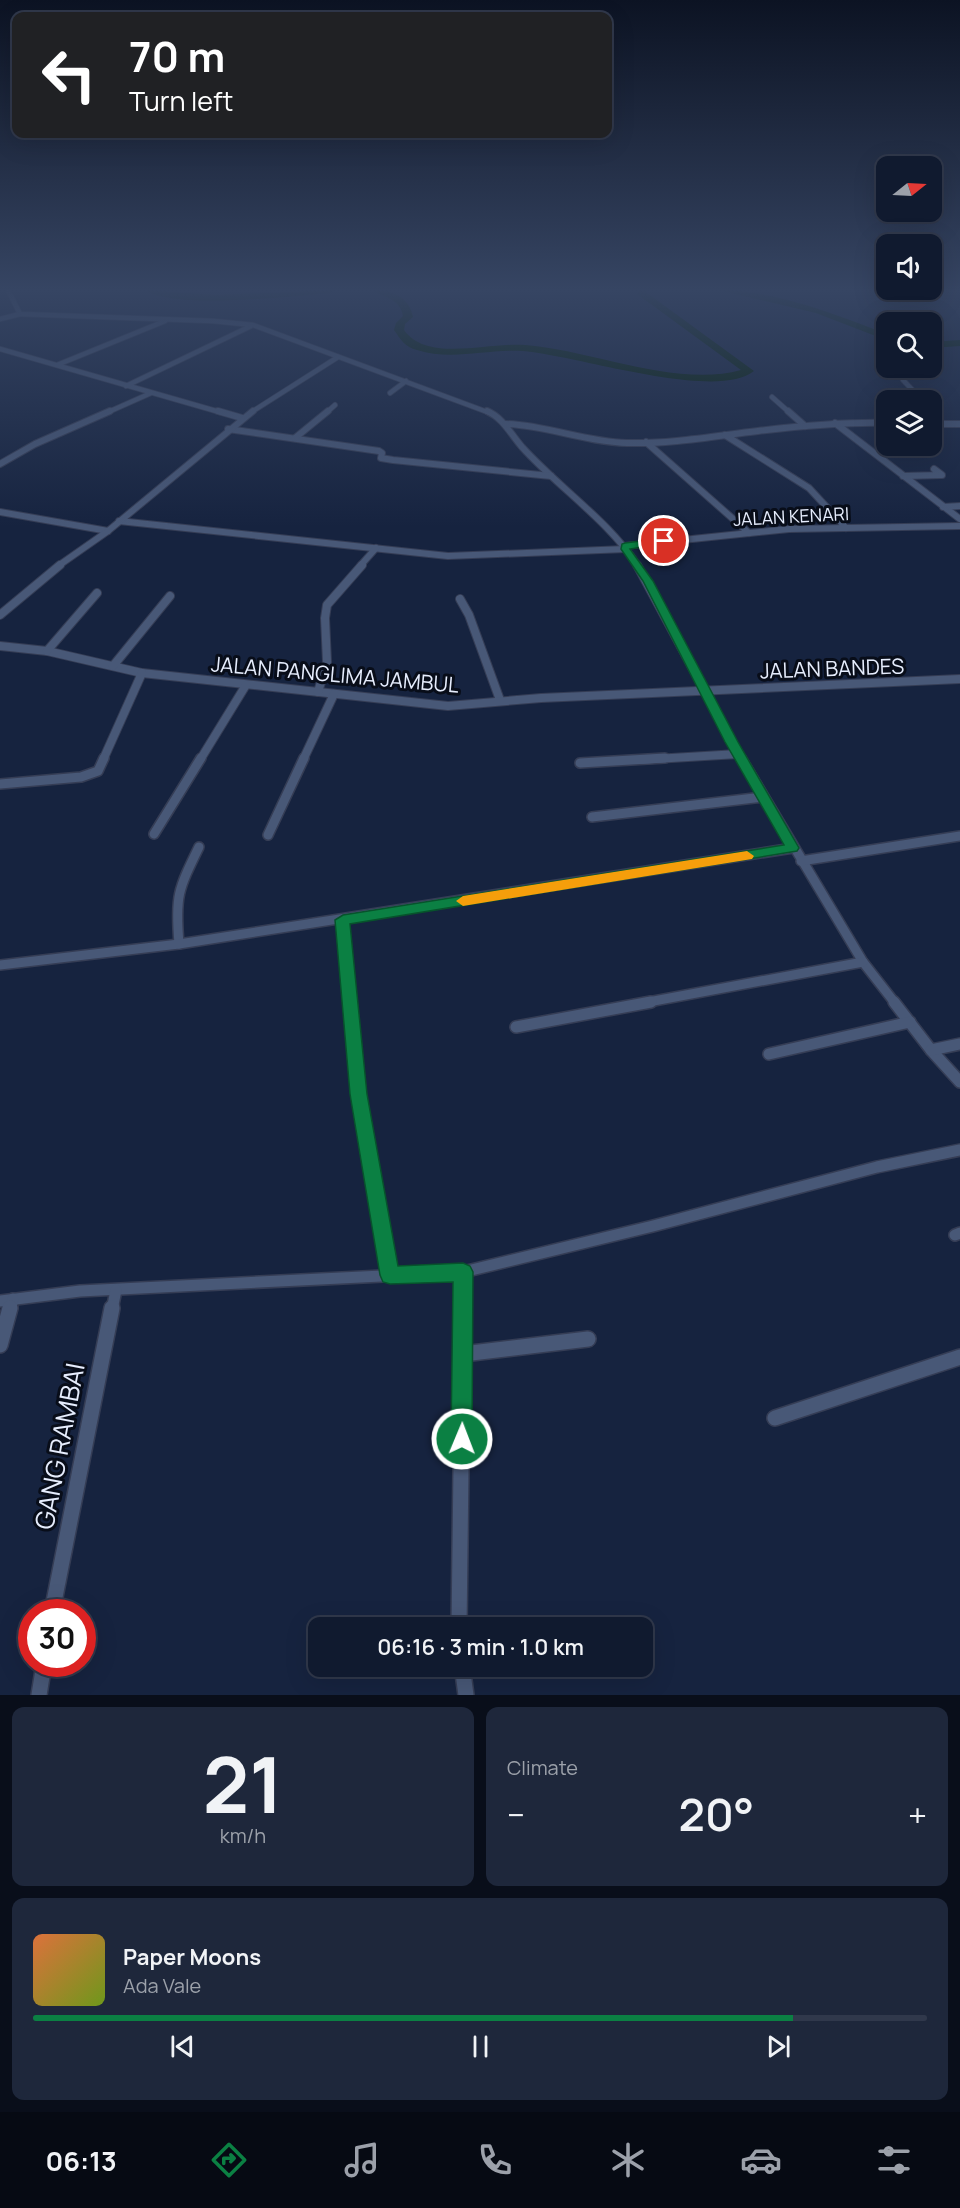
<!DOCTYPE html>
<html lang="en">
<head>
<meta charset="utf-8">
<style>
  :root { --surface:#101a2f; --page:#1e273b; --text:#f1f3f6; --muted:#9ca1aa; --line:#30384b; --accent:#0b8043 }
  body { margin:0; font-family:Manrope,sans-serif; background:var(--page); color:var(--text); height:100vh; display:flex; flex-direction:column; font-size:22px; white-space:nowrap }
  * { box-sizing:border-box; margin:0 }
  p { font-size:20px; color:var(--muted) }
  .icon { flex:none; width:33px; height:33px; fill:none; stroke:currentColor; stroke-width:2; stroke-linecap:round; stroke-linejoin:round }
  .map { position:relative; height:1695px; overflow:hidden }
  .side { display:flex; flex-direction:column; gap:12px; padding:12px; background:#090e1a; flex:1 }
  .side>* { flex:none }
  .guide { position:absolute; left:12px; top:12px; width:600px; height:126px; border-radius:12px; box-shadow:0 6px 24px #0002,0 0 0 2px var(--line); background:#202124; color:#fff; overflow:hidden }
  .needle { width:39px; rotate:72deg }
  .buttons { position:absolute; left:876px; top:156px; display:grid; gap:12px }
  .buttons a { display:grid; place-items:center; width:66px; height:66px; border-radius:12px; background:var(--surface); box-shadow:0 6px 24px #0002,0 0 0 2px var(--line); font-size:30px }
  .speed { position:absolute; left:18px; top:1599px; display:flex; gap:12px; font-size:30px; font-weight:700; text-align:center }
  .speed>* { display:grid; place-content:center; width:78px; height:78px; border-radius:50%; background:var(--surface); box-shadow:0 6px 24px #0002,0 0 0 2px var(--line); line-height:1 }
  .speed .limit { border:9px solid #d22; background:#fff; color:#111 }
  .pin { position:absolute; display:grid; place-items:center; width:51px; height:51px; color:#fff; margin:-26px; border:3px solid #fff; border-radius:50%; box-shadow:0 2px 6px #0007 }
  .me { position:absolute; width:66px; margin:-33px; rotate:1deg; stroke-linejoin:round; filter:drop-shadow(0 0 4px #0008) }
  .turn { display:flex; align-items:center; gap:21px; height:126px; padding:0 18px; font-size:27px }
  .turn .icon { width:78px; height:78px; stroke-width:2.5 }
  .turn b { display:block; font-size:42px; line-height:51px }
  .big { font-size:45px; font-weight:600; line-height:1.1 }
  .side .card { flex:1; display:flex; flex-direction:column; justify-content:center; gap:9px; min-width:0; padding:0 21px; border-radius:12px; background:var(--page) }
  .side .dial { align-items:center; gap:0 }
  .dial b { font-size:78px; line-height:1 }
  .song { display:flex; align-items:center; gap:18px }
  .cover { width:72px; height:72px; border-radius:9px; background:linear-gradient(135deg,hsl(20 70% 55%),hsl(80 70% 35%)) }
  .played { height:6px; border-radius:3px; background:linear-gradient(90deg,var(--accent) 85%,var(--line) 85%) }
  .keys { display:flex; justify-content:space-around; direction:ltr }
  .heat { display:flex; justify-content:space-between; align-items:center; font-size:33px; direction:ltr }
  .side .tiles { flex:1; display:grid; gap:12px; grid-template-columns:1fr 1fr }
  .card:last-child { grid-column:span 2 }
  .trip { position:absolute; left:308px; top:1617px; width:345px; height:60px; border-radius:12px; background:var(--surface); box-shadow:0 6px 24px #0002,0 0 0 2px var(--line); font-weight:600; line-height:60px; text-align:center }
  .tab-bar { display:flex; height:96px; justify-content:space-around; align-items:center; background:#060a13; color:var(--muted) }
  .tab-bar .icon { width:42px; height:42px }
  .tab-bar .selected { color:var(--accent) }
  .tab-bar b { font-size:27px; color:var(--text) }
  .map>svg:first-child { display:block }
</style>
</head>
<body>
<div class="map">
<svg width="960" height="1695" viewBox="0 0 960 1695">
  <rect width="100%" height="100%" fill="#16233f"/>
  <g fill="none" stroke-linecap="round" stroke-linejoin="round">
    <g fill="#001c01" fill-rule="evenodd">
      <path d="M 146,290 L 216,295 L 334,290 L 330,293 C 294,296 172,310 146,290 Z"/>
      <path d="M 372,290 C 391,290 409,296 413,317 L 405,324 L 404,330 C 427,363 489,342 525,345 C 591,350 677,388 741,370 L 637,294 L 639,290 L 647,290 L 647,293 L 754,371 C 716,402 572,354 522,351 C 487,349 451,361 417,350 C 405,347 401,340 394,330 L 396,323 L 403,316 C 400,298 384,298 372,290 Z"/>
      <path d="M 718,290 C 773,290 835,314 886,334 L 886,340 L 816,313 Z"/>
      <path d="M 960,340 L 960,346 L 932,348 L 932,342 Z"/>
    </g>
    <defs>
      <g id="minor-far5">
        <path d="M 8,290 L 20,314 L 213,321 L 253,325 L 490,413"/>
        <path d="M 0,319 L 20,314"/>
        <path d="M 0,349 L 223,413"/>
        <path d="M 57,365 L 165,321"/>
        <path d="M 903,380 L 922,400"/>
        <path d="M 126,386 L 251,326"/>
        <path d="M 390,393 L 406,381"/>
        <path d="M 772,397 L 790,413"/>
        <path d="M 106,413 L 151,393"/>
        <path d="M 250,413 L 338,357"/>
        <path d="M 326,413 L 335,405"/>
      </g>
      <g id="minor-far4">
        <path d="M 218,411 L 242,418"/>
        <path d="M 487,411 C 503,418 510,433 522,447 C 559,488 608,520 638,566"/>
        <path d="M 788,411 L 805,426"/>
        <path d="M 932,413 L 942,424"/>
        <path d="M 835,423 L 960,519"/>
        <path d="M 505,424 C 546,425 585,442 627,443 C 671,444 715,436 758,431 C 801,426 843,422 886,423"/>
        <path d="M 932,424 L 960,424"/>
        <path d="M 228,429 L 379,451 L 382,453 L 381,458 L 393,460 L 551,476"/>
        <path d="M 725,435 L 809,488 L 846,528"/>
        <path d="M 295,438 L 328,411"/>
        <path d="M 646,442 L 749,533"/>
        <path d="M 932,443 L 938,447"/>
        <path d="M 0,464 L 35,444 L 110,411"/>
        <path d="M 903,476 L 942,475 L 934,469"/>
        <path d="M 943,507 L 960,506"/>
        <path d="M 0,512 L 108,531"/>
        <path d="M 119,521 L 448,556 L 626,549"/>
        <path d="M 625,546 L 789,529 L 960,526"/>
        <path d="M 58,566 L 108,531 L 253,411"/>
        <path d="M 360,566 L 376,548"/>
      </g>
      <g id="minor-far3">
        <path d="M 637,565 L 742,760"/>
        <path d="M 460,599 L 469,615 L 500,700"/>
        <path d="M 0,615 L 60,565"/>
        <path d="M 0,646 L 47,651 L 142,673 L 448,706 L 541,698 L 960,679"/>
        <path d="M 47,651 L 97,593"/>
        <path d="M 113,666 L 170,596"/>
        <path d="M 318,692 L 327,662 L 325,618 L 327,605 L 362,565"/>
        <path d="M 103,760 L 142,673"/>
        <path d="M 200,760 L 246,685"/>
        <path d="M 303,760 L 334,694"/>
        <path d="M 638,760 L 738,754"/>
      </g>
      <g id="minor-far2">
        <path d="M 741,758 L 863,962 L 895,1003"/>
        <path d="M 580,763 L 665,758"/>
        <path d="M 0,784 L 81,777 L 98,771 L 104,758"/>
        <path d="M 592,817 L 763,797"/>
        <path d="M 154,834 L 201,758"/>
        <path d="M 268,835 L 304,758"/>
        <path d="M 801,861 L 960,836"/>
        <path d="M 343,920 L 351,1003"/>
        <path d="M 179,944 C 175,896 178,890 199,847"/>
        <path d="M 0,965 L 179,944 L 793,848"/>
        <path d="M 643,1003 L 863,962"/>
      </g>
      <g id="minor-far1">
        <path d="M 351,1002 L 359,1094 L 390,1275"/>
        <path d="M 894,1002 L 931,1050 L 960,1082"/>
        <path d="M 516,1027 L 651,1002"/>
        <path d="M 931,1050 L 960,1044"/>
        <path d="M 769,1054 L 910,1022"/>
        <path d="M 955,1235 L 960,1233"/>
        <path d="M 0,1301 L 80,1291 L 463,1272 L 653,1226 L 877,1167 L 960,1150"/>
        <path d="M 10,1310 L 13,1299"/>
        <path d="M 112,1310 L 116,1290"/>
        <path d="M 463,1310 L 463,1272"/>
      </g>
      <g id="minor">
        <path d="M 0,1345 L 10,1308"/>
        <path d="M 463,1354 L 588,1339"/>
        <path d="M 775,1418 L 960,1357"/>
        <path d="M 52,1612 L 112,1308"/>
        <path d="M 459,1628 L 463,1308"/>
        <path d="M 462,1666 L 466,1695"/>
        <path d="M 39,1695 L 44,1664"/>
      </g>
    </defs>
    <use href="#minor-far5" stroke="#353d55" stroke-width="6"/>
    <use href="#minor-far4" stroke="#353d55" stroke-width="8"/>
    <use href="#minor-far3" stroke="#353d55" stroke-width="10"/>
    <use href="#minor-far2" stroke="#353d55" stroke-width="12"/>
    <use href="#minor-far1" stroke="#353d55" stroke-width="14"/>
    <use href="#minor" stroke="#353d55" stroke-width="18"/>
    <use href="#minor-far5" stroke="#485877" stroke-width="4.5"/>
    <use href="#minor-far4" stroke="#485877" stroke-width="6"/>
    <use href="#minor-far3" stroke="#485877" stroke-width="8"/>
    <use href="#minor-far2" stroke="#485877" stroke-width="9"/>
    <use href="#minor-far1" stroke="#485877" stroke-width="11"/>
    <use href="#minor" stroke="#485877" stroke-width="15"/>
  </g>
  <linearGradient id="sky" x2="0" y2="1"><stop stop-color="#0c1323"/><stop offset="0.55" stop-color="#364563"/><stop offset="1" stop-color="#364563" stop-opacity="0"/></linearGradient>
  <rect width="960" height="527" fill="url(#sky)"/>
  <path fill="#0b8043" stroke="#07532c" stroke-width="1.5" d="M 664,538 L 668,539 L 668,543 L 630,549 L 653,581 L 738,742 L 799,848 L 797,851 L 350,924 L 367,1094 L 398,1266 L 463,1263 L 470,1266 L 473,1272 L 472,1439 L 469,1446 L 462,1449 L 454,1446 L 451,1439 L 453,1282 L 390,1284 L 383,1282 L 380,1275 L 350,1094 L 335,920 L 343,915 L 784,845 L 725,742 L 643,581 L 621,549 L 622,544 L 625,543 Z"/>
  <path fill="#f59e0b" d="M 747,851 L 754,856 L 752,859 L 463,906 L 456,901 L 463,896 Z"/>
  <g text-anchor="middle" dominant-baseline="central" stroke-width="6" stroke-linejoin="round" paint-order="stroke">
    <g font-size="18" fill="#e6edfd" stroke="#080d19">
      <text transform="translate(791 516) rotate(-3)">JALAN KENARI</text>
    </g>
    <g font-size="21" fill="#e6edfd" stroke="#080d19">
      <text transform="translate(832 668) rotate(-2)">JALAN BANDES</text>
      <text transform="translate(335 674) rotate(5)">JALAN PANGLIMA JAMBUL</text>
    </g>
    <g font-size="26" fill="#e6edfd" stroke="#080d19">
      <text transform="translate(59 1446) rotate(-79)">GANG RAMBAI</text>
    </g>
  </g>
</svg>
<div class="buttons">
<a><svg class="needle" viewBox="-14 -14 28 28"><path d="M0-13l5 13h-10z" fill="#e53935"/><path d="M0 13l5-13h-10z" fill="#9ca1aa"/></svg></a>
<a><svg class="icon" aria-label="sound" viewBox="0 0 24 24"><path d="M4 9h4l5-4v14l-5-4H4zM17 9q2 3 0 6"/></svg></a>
<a><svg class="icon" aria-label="search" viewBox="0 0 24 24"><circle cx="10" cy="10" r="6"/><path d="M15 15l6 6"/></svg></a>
<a><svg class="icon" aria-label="layers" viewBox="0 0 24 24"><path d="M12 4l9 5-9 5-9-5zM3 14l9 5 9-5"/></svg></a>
</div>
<div class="speed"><div class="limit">30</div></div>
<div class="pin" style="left:664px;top:541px;background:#d93025"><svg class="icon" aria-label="arrive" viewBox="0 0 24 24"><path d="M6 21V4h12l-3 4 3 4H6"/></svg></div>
<svg class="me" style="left:462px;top:1439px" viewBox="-20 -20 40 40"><circle r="17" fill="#0b8043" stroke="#fff" stroke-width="3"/><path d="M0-11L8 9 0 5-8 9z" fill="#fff"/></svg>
<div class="trip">06:16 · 3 min · 1.0 km</div>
<div class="guide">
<div class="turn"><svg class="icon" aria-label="left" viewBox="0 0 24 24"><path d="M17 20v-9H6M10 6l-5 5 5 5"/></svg><div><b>70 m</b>Turn left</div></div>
</div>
</div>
<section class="side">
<div class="tiles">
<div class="card dial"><b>21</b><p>km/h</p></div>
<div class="card"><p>Climate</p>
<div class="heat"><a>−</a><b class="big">20°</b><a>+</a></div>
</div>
<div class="card">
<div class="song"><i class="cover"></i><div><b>Paper Moons</b><p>Ada Vale</p></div></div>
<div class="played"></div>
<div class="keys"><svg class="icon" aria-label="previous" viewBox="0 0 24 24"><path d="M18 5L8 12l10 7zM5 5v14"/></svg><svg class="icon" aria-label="pause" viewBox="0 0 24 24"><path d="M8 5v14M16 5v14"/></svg><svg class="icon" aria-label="next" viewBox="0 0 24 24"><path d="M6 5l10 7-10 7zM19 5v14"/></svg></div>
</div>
</div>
</section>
<nav class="tab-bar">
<b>06:13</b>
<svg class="icon selected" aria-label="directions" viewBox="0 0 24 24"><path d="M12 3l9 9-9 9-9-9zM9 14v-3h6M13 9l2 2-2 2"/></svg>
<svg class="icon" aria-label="music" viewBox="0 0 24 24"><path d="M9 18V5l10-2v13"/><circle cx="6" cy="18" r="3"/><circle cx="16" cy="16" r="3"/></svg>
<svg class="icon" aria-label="phone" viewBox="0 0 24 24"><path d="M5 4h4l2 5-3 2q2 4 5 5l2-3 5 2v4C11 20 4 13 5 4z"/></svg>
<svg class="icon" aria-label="climate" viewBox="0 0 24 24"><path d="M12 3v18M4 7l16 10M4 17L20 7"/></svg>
<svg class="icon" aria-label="car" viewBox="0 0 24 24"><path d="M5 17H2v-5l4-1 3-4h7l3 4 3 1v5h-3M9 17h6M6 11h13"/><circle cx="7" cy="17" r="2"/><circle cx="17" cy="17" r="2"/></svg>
<svg class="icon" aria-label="filters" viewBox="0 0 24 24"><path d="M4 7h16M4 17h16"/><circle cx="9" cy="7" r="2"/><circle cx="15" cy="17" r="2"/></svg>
</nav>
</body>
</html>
